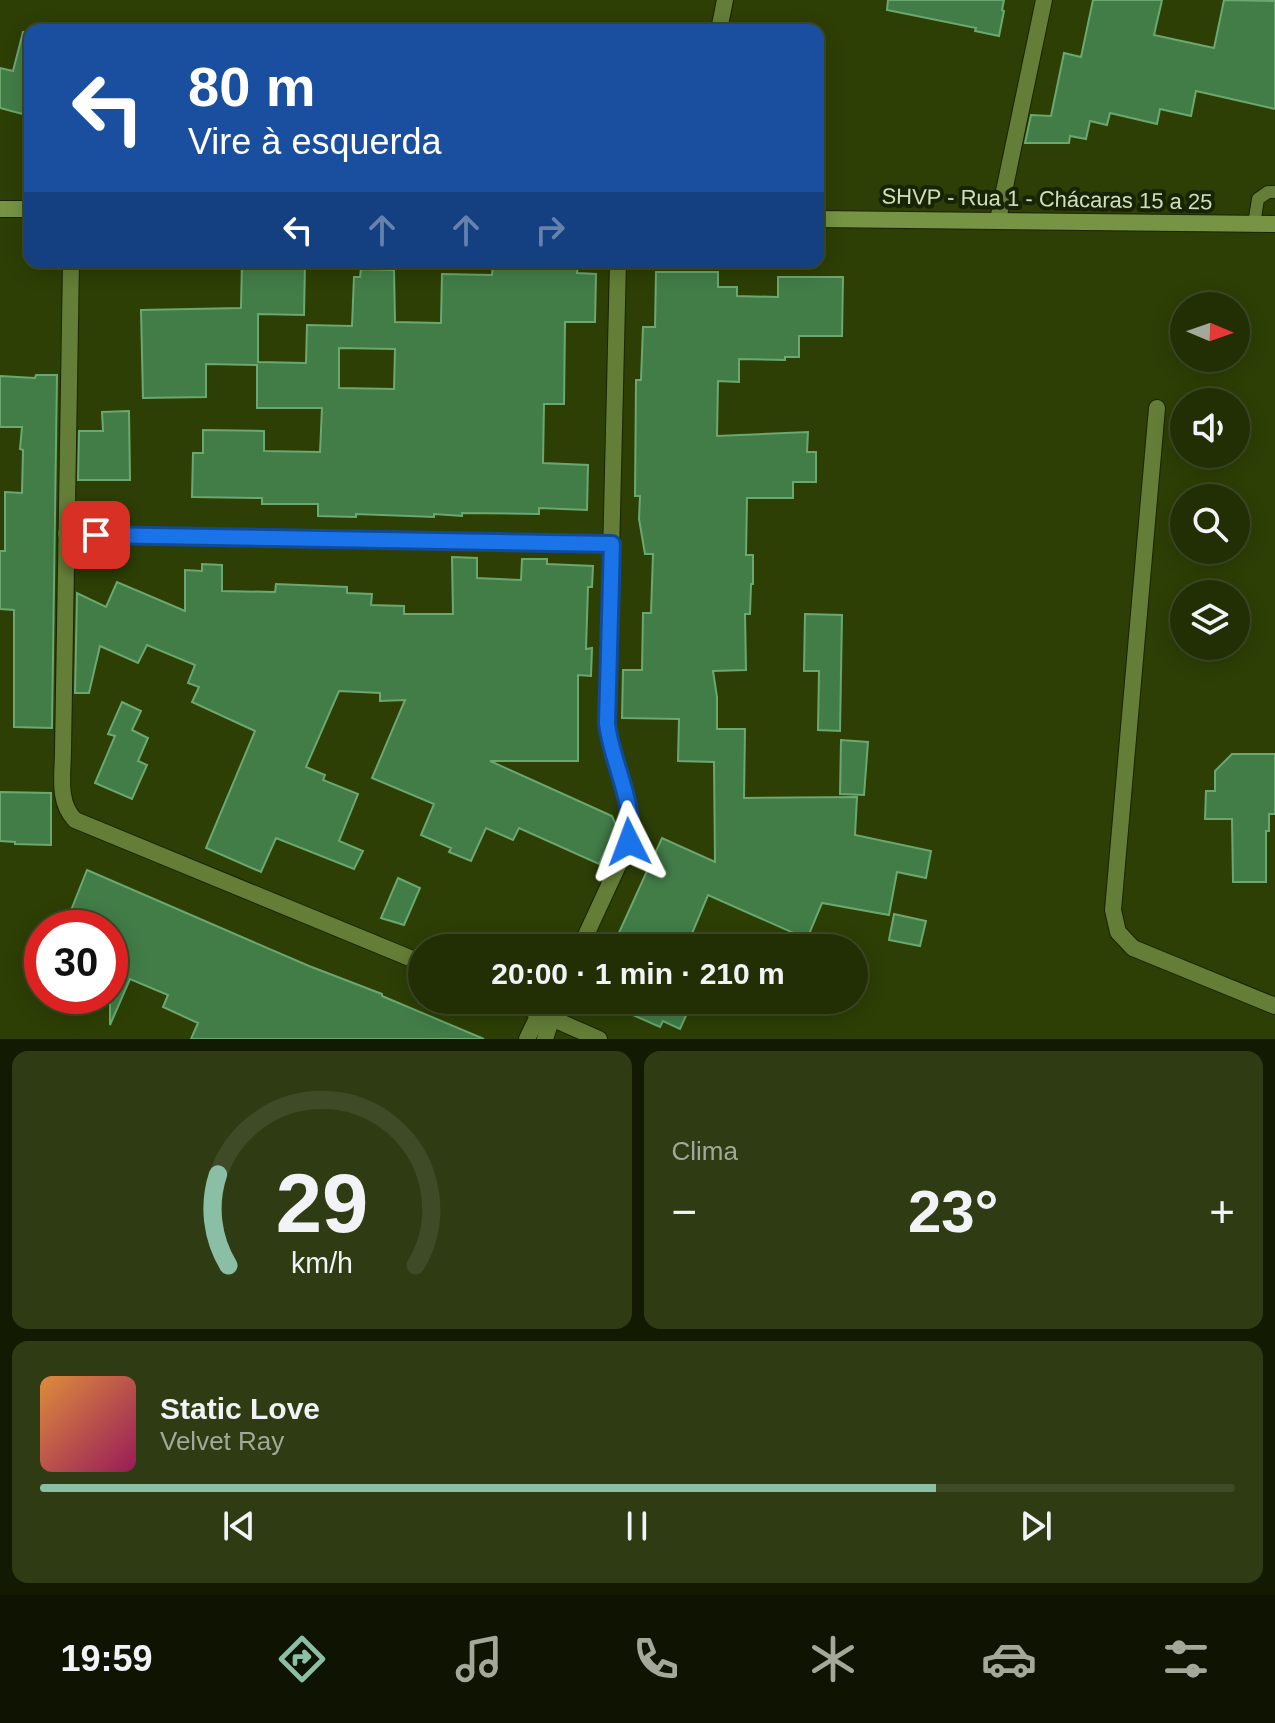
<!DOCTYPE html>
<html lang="pt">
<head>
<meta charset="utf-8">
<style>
  :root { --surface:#222f04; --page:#2e3b13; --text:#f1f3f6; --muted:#a2a99a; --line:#3f4a26; --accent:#8abfa5 }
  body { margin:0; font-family:Helvetica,sans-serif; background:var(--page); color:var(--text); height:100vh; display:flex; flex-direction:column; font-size:30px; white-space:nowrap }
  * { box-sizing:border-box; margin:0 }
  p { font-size:26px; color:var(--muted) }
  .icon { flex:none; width:44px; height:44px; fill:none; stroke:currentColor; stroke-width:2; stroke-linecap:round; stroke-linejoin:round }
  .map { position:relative; height:1039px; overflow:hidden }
  .side { display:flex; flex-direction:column; gap:12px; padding:12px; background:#131a02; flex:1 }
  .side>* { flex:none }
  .hud { position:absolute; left:24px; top:24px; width:800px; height:244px; border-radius:16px; box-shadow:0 4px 20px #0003,0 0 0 2px var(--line); background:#1a4fa0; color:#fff; overflow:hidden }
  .needle { width:52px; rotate:92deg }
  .fabs { position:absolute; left:1170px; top:292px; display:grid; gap:16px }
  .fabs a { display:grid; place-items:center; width:80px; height:80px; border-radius:50%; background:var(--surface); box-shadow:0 4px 20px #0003,0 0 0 2px var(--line); font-size:40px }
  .speed { position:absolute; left:24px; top:910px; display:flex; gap:16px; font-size:40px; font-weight:700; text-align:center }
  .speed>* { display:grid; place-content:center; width:104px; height:104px; border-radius:50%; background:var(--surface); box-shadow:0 4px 20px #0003,0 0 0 2px var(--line); line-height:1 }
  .speed .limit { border:12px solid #d22; background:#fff; color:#111 }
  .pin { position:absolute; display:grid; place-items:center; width:68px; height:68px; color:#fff; margin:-34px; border-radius:16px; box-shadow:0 4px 12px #0006 }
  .me { position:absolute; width:88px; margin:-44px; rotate:357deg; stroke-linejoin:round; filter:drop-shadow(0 0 6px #0008) }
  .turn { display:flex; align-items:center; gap:28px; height:168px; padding:0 32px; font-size:36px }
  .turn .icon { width:104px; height:104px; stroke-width:2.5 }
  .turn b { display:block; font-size:56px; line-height:68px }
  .lanes { display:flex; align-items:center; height:76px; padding:0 32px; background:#0003; justify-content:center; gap:40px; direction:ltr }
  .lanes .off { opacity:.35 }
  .big { font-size:60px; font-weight:700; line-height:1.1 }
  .side .card { flex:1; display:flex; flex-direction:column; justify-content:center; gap:12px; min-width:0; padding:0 28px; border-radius:16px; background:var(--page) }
  .side .dial { align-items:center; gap:0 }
  .dial svg { height:208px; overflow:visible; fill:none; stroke:var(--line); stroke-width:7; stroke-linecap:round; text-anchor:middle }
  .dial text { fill:var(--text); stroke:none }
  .song { display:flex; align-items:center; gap:24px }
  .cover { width:96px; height:96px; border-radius:12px; background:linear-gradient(135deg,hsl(30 70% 55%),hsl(330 70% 35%)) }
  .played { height:8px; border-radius:4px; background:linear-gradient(90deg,var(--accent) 75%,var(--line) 75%) }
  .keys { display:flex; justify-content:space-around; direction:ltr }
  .heat { display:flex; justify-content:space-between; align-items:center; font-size:44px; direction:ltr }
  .side .tiles { flex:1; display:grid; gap:12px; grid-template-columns:1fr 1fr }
  .card:last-child { grid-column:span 2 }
  .trip { position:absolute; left:408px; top:934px; width:460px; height:80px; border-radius:40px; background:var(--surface); box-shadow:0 4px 20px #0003,0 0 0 2px var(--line); font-weight:700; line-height:80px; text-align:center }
  .tab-bar { display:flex; height:128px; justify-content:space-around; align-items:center; background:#0e1302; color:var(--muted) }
  .tab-bar .icon { width:56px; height:56px }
  .tab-bar .selected { color:var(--accent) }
  .tab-bar b { font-size:36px; color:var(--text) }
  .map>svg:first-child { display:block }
</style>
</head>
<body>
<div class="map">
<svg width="1275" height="1039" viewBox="0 0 1275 1039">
  <rect width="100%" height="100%" fill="#2d3f05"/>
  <g fill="#427d48" stroke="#6ba870" stroke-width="2" fill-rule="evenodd">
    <path d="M 888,0 L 1004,0 L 1002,10 L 1004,11 L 999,36 L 975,31 L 976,28 L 887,10 Z"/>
    <path d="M 1093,0 L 1162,0 L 1154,35 L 1214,48 L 1224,0 L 1275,1 L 1275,109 L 1196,91 L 1191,116 L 1160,109 L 1157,124 L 1110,113 L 1107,125 L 1090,121 L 1086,139 L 1070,136 L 1069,143 L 1025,143 L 1031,115 L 1051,116 L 1064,53 L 1081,57 Z"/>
    <path d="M 23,32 L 30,33 L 30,116 L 0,108 L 0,68 L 13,71 Z"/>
    <path d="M 242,262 L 305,262 L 304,315 L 258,314 L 258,362 L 306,363 L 307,325 L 352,326 L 354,277 L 360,277 L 361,269 L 394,270 L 395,322 L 441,323 L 442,274 L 492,275 L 493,265 L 542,266 L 542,262 L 578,262 L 577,273 L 596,274 L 595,322 L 565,322 L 564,404 L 544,404 L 543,463 L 588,465 L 587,510 L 539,508 L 539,514 L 462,513 L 462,516 L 434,514 L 434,517 L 356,514 L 356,517 L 318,516 L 318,504 L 262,504 L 262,498 L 192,497 L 193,453 L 203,453 L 203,430 L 264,431 L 264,451 L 320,452 L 322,408 L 257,408 L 257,365 L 206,364 L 206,397 L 143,398 L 141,310 L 241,308 ZM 339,348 L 395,349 L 394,389 L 339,388 Z"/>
    <path d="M 656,272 L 718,272 L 718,287 L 737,287 L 737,296 L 778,297 L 778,277 L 843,277 L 842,336 L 799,336 L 799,357 L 785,357 L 785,360 L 739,359 L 739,382 L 718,381 L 717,436 L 808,432 L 807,452 L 816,452 L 816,482 L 793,482 L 793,498 L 747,498 L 746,555 L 753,555 L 753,584 L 751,584 L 750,614 L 745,614 L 746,670 L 713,671 L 717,697 L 717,729 L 745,729 L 744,798 L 857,797 L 855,835 L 931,851 L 926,878 L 897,872 L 889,915 L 822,903 L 807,939 L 708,895 L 686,948 L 612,948 L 662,838 L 715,862 L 714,762 L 678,761 L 679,719 L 622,718 L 623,670 L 642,670 L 643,613 L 651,613 L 653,554 L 645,554 L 639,519 L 640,496 L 635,496 L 636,380 L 641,380 L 643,327 L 655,327 Z"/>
    <path d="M 36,375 L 57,375 L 52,728 L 14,727 L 14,610 L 0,609 L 0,551 L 5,551 L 5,492 L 22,493 L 23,450 L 20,449 L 22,427 L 0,427 L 0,376 L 35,378 Z"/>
    <path d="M 129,411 L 130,480 L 78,480 L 79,431 L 103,431 L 102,412 Z"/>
    <path d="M 452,557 L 477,558 L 477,578 L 521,580 L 522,559 L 547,559 L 547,564 L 593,566 L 592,587 L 588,587 L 586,649 L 592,648 L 591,676 L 578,675 L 578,761 L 490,761 L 612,816 L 617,827 L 599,864 L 519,828 L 513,840 L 486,828 L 471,861 L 449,852 L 451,848 L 421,835 L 434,804 L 372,778 L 405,700 L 380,701 L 380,693 L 339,691 L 306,767 L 325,775 L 323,780 L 358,794 L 339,841 L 363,851 L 354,869 L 276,838 L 261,872 L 206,848 L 255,731 L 192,702 L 199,687 L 188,683 L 195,665 L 147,645 L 138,663 L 100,646 L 89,693 L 75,693 L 77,593 L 106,607 L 117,582 L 185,611 L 185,570 L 202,571 L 202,564 L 222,565 L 222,591 L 275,592 L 276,584 L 347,587 L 347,593 L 372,594 L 371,605 L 404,606 L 404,614 L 453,614 Z"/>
    <path d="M 805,614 L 842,615 L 840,731 L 818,730 L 819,671 L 804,671 Z"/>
    <path d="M 122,702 L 141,711 L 132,730 L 148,738 L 138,761 L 147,765 L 132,799 L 95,783 L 115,736 L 108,734 Z"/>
    <path d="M 841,740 L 868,742 L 864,795 L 840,794 Z"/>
    <path d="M 1232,754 L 1275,754 L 1275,814 L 1269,814 L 1269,831 L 1266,831 L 1266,882 L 1233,882 L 1232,819 L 1205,819 L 1206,791 L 1215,791 L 1215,771 Z"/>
    <path d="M 0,792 L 51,793 L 51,845 L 15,844 L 15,842 L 0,841 Z"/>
    <path d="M 87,870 L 309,966 L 382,994 L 382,996 L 484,1039 L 191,1039 L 198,1023 L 163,1007 L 168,995 L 130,979 L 110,1025 L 110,928 L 64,928 Z"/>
    <path d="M 398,878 L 420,888 L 404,925 L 381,918 Z"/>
    <path d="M 894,914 L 926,921 L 920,946 L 889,940 Z"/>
    <path d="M 599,1000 L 693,1000 L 680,1029 L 663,1021 L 660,1027 Z"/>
  </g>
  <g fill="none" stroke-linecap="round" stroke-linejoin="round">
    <defs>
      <path id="lane" d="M 1254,224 L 1258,199 L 1268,192 L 1275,192"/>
      <g id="street">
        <path d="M 719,30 L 725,0"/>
        <path d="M 998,220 L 1044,0"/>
        <path d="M 71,262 L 63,750 C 63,774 57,802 75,820 L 422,963"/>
        <path d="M 1157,408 L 1113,910 L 1118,932 L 1133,948 L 1275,1006"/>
        <path d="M 66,534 L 612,544"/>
        <path d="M 580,948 L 629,842 C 636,802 611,762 607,723 L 618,262"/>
        <path d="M 510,1000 L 599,1039"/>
        <path d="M 527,1039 L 540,1012 L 552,1000"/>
        <path d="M 545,1039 L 555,1009"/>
      </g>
      <g id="secondary">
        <path d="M 0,209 L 30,209"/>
        <path d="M 818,219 L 1275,224"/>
      </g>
    </defs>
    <use href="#lane" stroke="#182400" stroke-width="14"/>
    <use href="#street" stroke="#182400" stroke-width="18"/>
    <use href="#secondary" stroke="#182400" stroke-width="18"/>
    <use href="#lane" stroke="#647e37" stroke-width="12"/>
    <use href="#street" stroke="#647e37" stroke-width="16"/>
    <use href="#secondary" stroke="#769444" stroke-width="16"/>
  </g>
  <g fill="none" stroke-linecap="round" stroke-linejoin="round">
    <defs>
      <path id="route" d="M 96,535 L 612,544 L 607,723 C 611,762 636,802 629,842"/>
    </defs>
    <use href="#route" stroke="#114b97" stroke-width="20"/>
    <use href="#route" stroke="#1a73e8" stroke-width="14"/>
  </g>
  <g text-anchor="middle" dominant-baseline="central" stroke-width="8" stroke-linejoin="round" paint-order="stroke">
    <g font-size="22" fill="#d0dfbb" stroke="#192306">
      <text transform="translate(1047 199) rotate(1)">SHVP - Rua 1 - Chácaras 15 a 25</text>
    </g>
  </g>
</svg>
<div class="fabs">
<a><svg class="needle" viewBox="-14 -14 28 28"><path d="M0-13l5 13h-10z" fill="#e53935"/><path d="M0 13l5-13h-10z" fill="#a2a99a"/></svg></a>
<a><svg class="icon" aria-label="sound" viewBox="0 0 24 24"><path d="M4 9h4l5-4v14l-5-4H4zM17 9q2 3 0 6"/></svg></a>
<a><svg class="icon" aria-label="search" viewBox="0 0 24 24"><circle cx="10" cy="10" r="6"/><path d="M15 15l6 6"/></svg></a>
<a><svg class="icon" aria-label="layers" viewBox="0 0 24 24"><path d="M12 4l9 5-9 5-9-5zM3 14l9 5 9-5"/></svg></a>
</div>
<div class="speed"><div class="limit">30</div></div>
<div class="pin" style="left:96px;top:535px;background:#d93025"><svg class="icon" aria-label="arrive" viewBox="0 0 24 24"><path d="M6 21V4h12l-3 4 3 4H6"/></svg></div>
<svg class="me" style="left:629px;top:842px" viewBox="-20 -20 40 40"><path d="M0-17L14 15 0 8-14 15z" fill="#1a73e8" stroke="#fff" stroke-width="4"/></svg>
<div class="trip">20:00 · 1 min · 210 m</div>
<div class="hud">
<div class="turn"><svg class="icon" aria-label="left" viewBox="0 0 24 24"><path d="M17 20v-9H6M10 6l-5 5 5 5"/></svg><div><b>80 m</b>Vire à esquerda</div></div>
<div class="lanes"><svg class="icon" aria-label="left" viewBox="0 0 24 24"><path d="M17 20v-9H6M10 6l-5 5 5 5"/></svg><svg class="icon off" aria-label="ahead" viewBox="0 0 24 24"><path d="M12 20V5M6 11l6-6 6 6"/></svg><svg class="icon off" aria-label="ahead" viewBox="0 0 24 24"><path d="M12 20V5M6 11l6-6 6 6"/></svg><svg class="icon off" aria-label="right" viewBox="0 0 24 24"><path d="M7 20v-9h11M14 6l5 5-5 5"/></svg></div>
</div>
</div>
<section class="side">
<div class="tiles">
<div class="card dial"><svg viewBox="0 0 100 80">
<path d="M14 69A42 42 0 1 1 86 69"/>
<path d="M14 69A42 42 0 0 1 10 34" stroke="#8abfa5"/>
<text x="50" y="56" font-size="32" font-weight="700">29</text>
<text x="50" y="72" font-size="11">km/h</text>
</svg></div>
<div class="card"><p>Clima</p>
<div class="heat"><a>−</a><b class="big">23°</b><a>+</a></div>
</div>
<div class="card">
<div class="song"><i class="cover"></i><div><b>Static Love</b><p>Velvet Ray</p></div></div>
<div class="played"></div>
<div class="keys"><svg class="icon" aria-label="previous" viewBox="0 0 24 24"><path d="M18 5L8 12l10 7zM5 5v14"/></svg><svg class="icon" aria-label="pause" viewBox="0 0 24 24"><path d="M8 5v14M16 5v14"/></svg><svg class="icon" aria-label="next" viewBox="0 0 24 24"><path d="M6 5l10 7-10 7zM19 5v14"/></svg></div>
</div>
</div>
</section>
<nav class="tab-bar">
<b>19:59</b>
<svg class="icon selected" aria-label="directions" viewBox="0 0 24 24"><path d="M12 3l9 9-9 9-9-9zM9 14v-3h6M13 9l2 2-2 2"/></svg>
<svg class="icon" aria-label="music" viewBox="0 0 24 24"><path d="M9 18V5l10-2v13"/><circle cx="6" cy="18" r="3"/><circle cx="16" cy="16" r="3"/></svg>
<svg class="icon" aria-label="phone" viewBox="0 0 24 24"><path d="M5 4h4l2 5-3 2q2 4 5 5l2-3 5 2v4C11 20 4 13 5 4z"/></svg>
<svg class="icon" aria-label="climate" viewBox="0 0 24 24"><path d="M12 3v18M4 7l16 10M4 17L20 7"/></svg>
<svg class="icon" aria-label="car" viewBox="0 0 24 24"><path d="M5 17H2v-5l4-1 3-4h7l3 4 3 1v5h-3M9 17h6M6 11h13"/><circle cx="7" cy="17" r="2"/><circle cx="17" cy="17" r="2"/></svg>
<svg class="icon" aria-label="filters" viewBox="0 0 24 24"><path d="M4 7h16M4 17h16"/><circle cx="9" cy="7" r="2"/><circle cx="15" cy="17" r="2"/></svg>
</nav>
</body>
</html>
